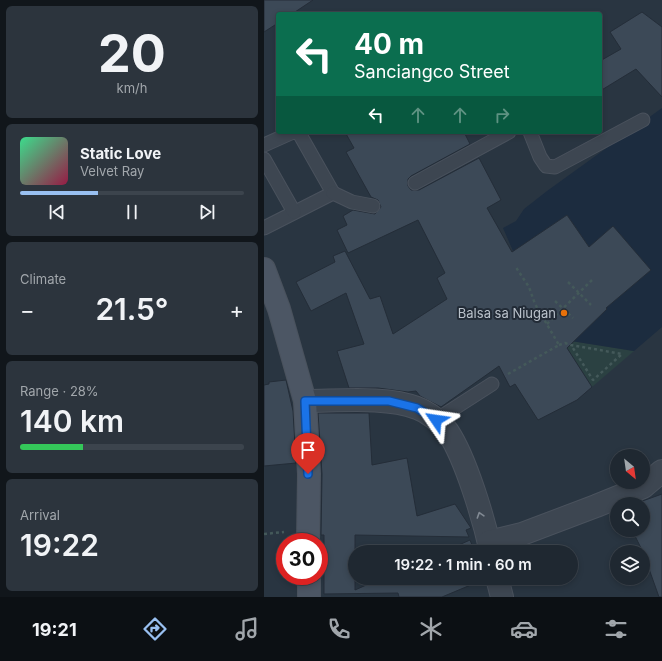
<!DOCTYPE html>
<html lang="en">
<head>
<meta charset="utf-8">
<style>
  :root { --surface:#1f2831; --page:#2c343d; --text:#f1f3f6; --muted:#a1a6ab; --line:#3c444d; --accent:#99c0f1 }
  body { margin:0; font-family:Inter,sans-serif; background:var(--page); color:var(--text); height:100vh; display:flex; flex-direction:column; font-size:15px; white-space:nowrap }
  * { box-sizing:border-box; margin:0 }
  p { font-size:13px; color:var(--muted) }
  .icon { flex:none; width:22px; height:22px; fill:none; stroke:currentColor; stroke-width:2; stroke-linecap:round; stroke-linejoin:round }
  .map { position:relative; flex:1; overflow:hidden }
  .details { display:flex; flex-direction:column; gap:6px; padding:6px; background:#11161b; width:264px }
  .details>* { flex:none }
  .guide { position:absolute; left:12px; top:12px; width:326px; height:122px; border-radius:4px; box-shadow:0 2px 6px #0003,0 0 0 1px var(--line); background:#0b6e4f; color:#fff; overflow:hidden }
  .needle { width:26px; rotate:151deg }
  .fabs { position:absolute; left:346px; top:449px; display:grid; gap:8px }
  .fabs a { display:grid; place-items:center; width:40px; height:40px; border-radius:50%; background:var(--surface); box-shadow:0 2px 6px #0003,0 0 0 1px var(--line); font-size:20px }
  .speed { position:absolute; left:12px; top:533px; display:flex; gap:8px; font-size:20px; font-weight:700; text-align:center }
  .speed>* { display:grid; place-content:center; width:52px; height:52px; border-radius:50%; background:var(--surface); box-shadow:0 2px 6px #0003,0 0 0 1px var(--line); line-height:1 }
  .speed .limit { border:6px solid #d22; background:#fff; color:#111 }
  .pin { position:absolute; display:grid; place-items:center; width:34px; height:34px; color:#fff; margin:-41px -17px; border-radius:50% 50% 50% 0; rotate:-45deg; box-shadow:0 0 4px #0007 }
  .pin .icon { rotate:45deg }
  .me { position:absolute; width:44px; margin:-22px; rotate:302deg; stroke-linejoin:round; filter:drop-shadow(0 0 3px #0008) }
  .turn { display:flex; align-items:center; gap:14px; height:84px; padding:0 12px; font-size:18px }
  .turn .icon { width:52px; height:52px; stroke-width:2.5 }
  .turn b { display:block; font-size:28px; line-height:34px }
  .lanes { display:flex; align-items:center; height:38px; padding:0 12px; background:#0003; justify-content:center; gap:20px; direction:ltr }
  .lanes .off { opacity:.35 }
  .big { font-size:30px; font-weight:600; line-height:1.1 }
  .details .widget { flex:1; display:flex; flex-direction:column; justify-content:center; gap:6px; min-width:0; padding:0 14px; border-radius:6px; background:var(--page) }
  .details .dial { align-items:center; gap:0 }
  .dial b { font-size:52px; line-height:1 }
  .song { display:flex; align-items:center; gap:12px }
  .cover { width:48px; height:48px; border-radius:6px; background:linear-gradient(135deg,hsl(150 70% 55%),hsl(340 70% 35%)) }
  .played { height:4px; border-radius:2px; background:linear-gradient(90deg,var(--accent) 35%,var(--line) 35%) }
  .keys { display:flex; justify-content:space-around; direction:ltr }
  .heat { display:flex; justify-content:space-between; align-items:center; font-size:22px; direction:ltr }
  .charge { height:6px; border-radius:3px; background:linear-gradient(90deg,#34c759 28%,var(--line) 0) }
  .trip { position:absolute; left:84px; top:545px; width:230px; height:40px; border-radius:20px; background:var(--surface); box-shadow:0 2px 6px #0003,0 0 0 1px var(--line); font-weight:600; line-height:40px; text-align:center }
  .menu { display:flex; height:64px; justify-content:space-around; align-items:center; background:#0c1014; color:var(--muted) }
  .menu .icon { width:28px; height:28px }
  .menu .on { color:var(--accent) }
  .menu b { font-size:18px; color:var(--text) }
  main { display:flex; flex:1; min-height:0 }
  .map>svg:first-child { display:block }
</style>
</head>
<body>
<main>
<section class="details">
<div class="widget dial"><b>20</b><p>km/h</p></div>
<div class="widget">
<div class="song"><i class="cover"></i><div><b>Static Love</b><p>Velvet Ray</p></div></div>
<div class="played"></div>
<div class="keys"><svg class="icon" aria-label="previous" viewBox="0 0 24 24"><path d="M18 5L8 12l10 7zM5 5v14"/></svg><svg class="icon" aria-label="pause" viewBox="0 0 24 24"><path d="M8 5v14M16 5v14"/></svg><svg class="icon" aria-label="next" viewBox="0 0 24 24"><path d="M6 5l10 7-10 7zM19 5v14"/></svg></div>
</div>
<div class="widget"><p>Climate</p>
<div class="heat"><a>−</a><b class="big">21.5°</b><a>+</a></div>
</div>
<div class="widget"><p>Range · 28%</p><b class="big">140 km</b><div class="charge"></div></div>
<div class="widget"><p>Arrival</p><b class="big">19:22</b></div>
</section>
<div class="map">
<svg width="398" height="597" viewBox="0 0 398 597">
  <rect width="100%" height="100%" fill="#293541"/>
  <path fill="#2b4142" d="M 301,340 L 370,351 L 328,387 L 302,346 Z"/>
  <path fill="#1c2c3f" d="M 398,108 L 398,327 L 370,351 L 301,340 L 249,251 L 239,228 L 252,221 L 260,209 L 283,191 Z"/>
  <g fill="#3c4957" stroke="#242d38">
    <path d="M 0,0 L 49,0 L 28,14 L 14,14 L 14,23 L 0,32 Z"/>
    <path d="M 378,12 L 398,27 L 398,97 L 372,69 L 336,91 L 336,61 L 357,49 L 346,32 Z"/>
    <path d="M 81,132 L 200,132 L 206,144 L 147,176 L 144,179 L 144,186 L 147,190 L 155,190 L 215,158 L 237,200 L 223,208 L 248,252 L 303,215 L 325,247 L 349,226 L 387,270 L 342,308 L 343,309 L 303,348 L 328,387 L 313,400 L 274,420 L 251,384 L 246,387 L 235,366 L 177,407 L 156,396 L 152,391 L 144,392 L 114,388 L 85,388 L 73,351 L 100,344 L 82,293 L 47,311 L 32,282 L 71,262 L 69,256 L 81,251 L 106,299 L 116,296 L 129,334 L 183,299 L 173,278 L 181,273 L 154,220 L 84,253 L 73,230 L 83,225 L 79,216 L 89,210 L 111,214 L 117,207 L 114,200 L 107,197 L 82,152 L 90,148 Z"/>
    <path d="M 22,380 L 29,411 L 32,463 L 0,466 L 0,385 L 5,384 L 5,382 Z"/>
    <path d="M 54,413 L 105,413 L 108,465 L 143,458 L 153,516 L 191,504 L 207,528 L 202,530 L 205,537 L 91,535 L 91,590 L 118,578 L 221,579 L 178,597 L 135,597 L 134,593 L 60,594 L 60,535 L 57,535 L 58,474 Z"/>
    <path d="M 398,494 L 398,597 L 395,597 L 379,552 L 368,530 L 379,530 L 379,504 L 370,504 Z"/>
    <path d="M 206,540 L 211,552 L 179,552 Z"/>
  </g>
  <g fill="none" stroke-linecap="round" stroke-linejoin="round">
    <defs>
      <g id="lane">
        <path d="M 266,132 L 276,157 L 282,166 L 291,167 L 379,120"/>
        <path d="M 0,145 L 29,132 L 35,133 L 69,193 L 0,228"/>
        <path d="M 0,159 L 30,212"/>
        <path d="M 151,183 L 245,132"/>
        <path d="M 69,193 L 88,202 L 109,206"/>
        <path d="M 172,420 L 228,384"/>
      </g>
      <g id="street">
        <path d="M 41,401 C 74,401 123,396 153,408 C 164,412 177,422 184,432 C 202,459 220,520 227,552"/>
        <path d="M 225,542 L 258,534 L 332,506 L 379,487 L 398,471"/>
        <path d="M 233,578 L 238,597"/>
      </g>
      <g id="secondary">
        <path d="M 0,269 L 15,309 L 41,401 L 45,474 L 44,542"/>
        <path d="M 45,576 L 45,597"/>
      </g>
    </defs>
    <use href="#lane" stroke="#4a525d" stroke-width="15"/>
    <use href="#street" stroke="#4a525d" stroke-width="24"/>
    <use href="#secondary" stroke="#4a525d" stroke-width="24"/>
    <g stroke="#44595a" stroke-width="2.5" stroke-dasharray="3 3" stroke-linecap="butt">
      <path d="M 304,282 L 327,305"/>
      <path d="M 291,301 L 309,318"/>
      <path d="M 283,324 L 328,280"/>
      <path d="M 295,345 L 301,343 L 307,345 L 358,354 L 329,380 L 307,345"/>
      <path d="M 244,374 L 295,345 L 271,304 L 265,287 L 253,269 L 255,268"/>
      <path d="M 0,534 L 20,532"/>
    </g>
    <use href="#lane" stroke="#3d4651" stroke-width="13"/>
    <use href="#street" stroke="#3d4651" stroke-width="22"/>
    <use href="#secondary" stroke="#4c5664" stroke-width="22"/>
  </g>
  <defs><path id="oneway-chevron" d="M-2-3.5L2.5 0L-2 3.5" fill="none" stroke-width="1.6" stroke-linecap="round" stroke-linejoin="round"/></defs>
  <use stroke="#828a94" href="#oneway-chevron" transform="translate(216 515) rotate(-108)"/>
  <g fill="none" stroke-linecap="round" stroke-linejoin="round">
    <defs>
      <path id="route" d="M 44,474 L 41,401 L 125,401 L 153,408 L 172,420"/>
    </defs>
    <use href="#route" stroke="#114b97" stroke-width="10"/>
    <use href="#route" stroke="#1a73e8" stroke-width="7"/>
  </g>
  <circle fill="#e8710a" stroke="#222b36" stroke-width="1.5" cx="300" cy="313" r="4"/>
  <g text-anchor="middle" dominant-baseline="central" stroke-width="4" stroke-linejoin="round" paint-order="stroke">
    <g font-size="13" fill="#bac2cb" stroke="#222b36" text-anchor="end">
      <text x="292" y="313">Balsa sa Niugan</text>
    </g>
  </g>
</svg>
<div class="fabs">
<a><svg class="needle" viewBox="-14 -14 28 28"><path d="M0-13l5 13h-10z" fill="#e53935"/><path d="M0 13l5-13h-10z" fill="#a1a6ab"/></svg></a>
<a><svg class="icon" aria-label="search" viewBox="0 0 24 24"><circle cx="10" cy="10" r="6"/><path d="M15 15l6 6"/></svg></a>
<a><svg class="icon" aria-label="layers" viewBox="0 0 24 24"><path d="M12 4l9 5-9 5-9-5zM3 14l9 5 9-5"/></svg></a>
</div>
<div class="speed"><div class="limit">30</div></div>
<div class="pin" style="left:44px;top:474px;background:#d93025"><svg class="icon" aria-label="arrive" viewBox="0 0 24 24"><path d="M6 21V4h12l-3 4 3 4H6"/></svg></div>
<svg class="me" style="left:172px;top:420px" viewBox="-20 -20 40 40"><path d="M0-17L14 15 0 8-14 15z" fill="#1a73e8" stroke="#fff" stroke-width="4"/></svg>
<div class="trip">19:22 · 1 min · 60 m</div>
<div class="guide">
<div class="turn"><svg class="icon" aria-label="left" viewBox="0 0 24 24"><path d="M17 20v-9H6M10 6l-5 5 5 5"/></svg><div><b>40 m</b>Sanciangco Street</div></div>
<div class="lanes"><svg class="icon" aria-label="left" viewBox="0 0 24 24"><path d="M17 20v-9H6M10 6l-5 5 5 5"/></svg><svg class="icon off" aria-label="ahead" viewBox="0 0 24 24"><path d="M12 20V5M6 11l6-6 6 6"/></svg><svg class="icon off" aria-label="ahead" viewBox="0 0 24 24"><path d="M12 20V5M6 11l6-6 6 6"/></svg><svg class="icon off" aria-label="right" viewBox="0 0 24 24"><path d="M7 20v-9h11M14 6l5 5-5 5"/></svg></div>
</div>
</div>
</main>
<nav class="menu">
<b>19:21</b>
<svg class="icon on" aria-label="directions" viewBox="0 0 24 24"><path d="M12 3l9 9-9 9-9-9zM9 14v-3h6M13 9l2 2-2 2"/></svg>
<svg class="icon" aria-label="music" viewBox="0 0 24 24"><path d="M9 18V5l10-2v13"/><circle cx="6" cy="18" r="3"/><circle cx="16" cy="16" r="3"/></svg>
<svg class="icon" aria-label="phone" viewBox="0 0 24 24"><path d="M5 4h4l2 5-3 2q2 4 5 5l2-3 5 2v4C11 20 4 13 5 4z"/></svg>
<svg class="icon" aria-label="climate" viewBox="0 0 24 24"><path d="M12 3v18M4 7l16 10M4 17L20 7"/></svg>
<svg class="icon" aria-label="car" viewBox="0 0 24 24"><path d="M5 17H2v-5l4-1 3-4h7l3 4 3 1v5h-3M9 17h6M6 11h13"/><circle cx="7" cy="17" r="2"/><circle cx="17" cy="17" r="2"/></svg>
<svg class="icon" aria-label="filters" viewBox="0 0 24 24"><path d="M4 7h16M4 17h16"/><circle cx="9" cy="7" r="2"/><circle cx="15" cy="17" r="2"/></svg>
</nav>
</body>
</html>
